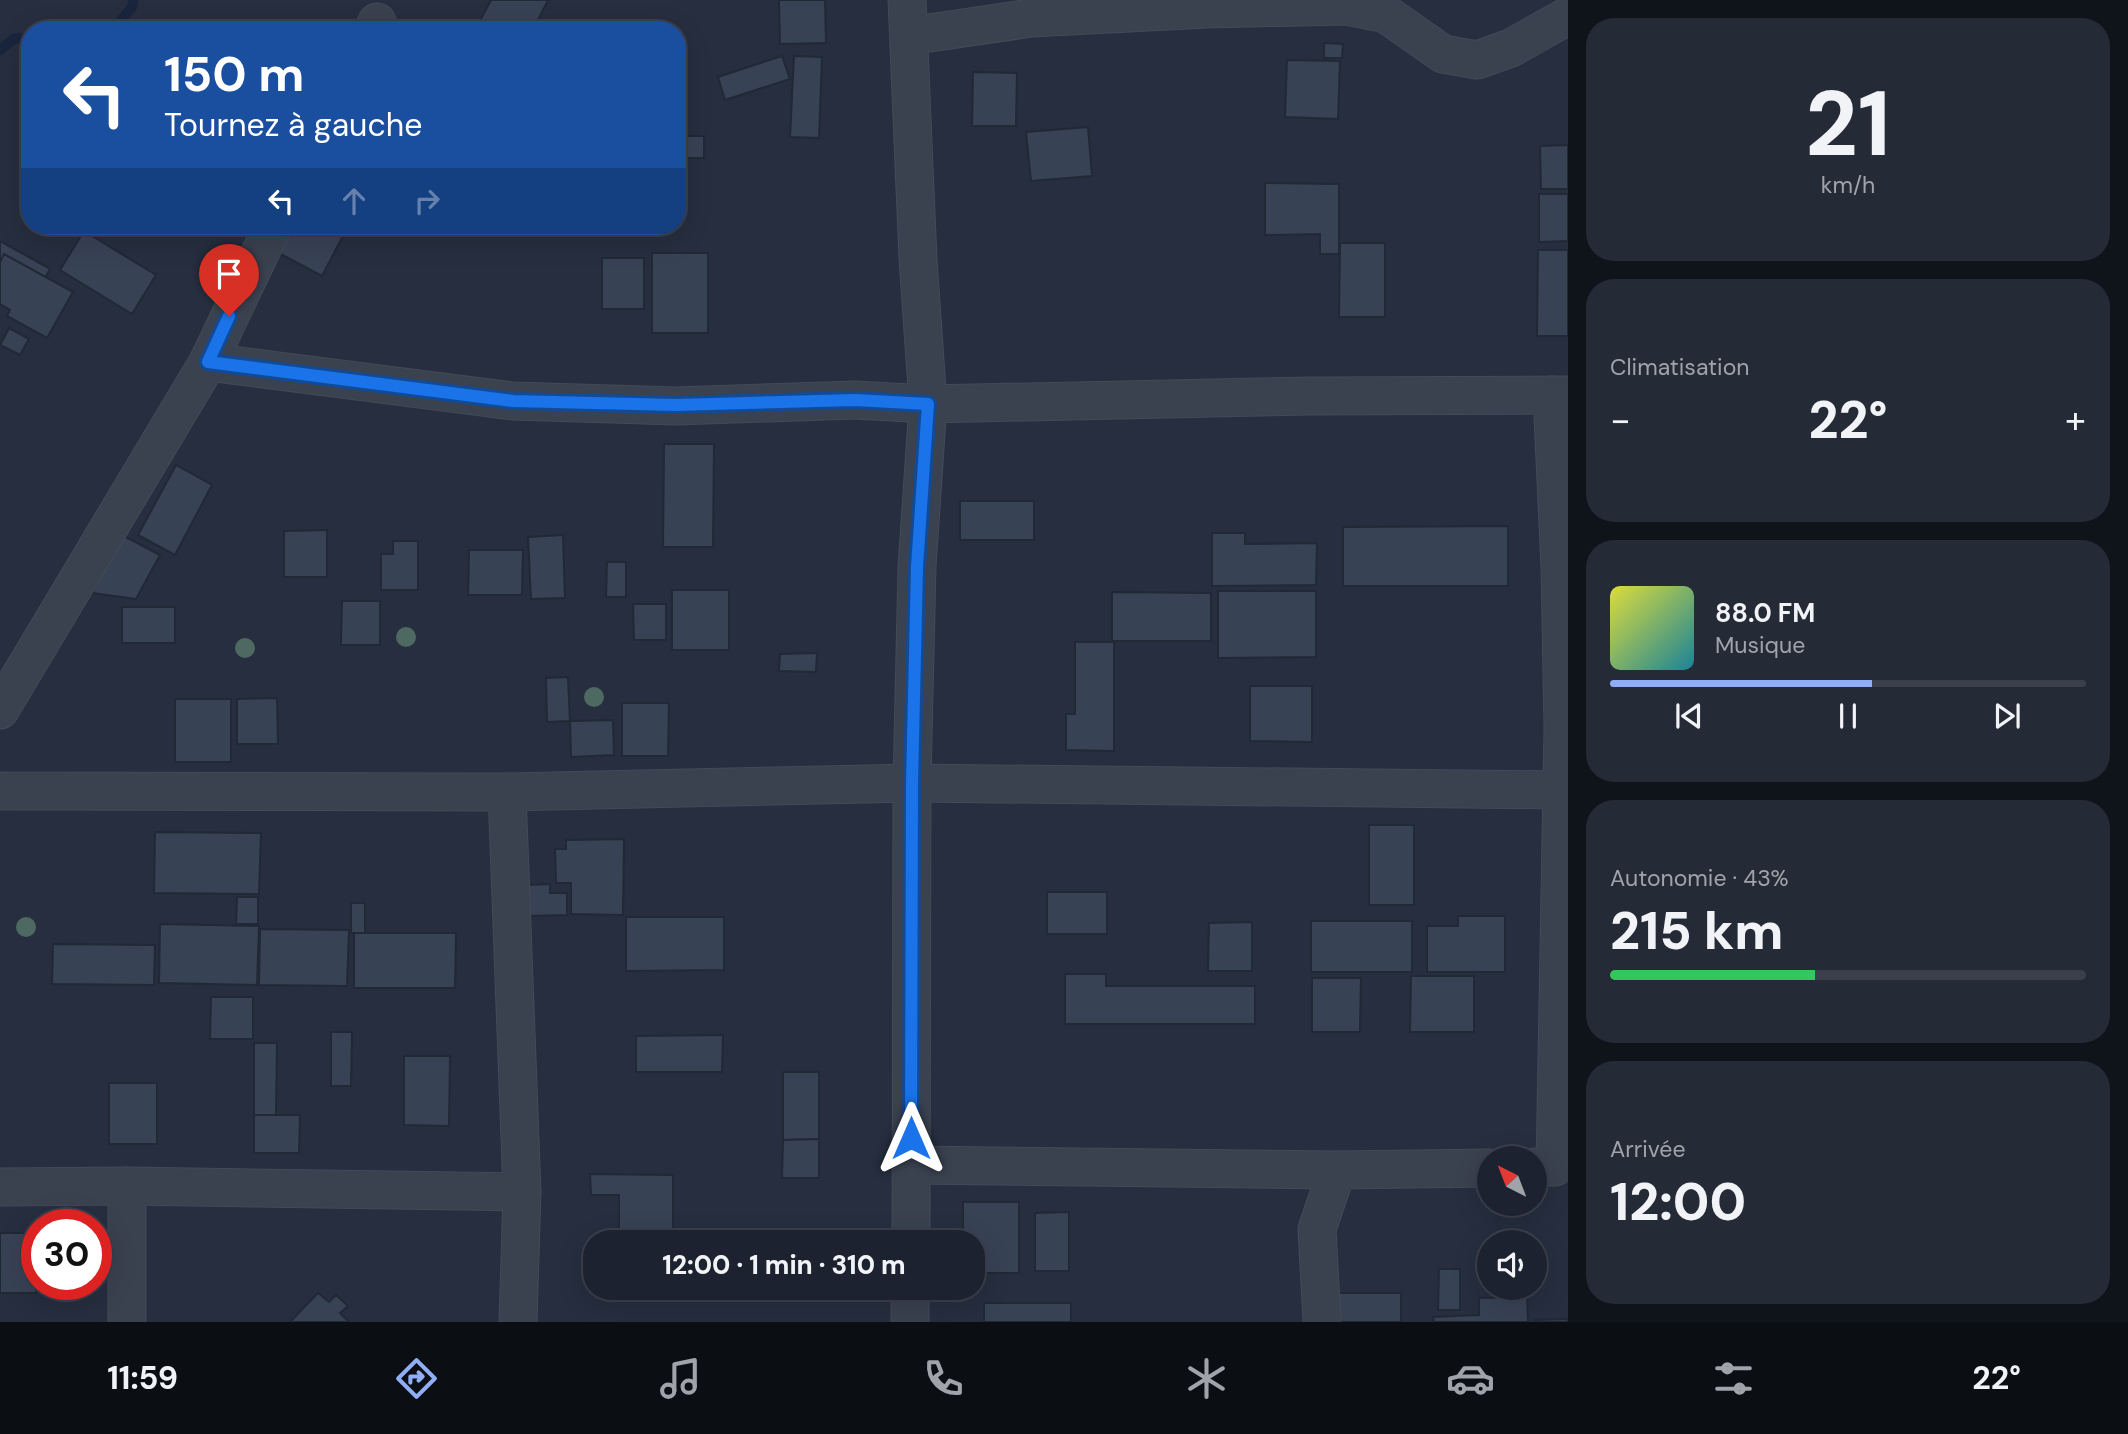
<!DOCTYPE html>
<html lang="fr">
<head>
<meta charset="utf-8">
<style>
  :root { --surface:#1c222f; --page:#252a37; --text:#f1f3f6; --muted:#a0a4aa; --line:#3a3f4b; --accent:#90aef5 }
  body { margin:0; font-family:"DM Sans",sans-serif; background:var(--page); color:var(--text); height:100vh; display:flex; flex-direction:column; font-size:26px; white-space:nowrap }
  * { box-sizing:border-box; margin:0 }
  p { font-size:23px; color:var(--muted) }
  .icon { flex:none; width:38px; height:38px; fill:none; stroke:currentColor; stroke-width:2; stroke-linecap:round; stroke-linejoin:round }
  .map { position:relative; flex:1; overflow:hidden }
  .side { display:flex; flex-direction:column; gap:18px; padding:18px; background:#0f131a; width:560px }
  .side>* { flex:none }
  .hud { position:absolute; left:21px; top:21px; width:665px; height:214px; border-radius:28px; box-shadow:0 7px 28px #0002,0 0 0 2px var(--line); background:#1a4fa0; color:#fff; overflow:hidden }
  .needle { width:46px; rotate:318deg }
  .fabs { position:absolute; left:1477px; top:1146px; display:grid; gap:14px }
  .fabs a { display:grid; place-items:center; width:70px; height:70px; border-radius:50%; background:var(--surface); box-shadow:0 7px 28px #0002,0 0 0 2px var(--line); font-size:35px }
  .speed { position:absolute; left:21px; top:1209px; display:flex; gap:14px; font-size:35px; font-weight:700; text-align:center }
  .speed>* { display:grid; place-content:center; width:91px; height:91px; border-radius:50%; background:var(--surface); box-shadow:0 7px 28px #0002,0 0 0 2px var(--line); line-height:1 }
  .speed .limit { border:10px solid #d22; background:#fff; color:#111 }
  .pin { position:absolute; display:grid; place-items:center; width:60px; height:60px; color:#fff; margin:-72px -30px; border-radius:50% 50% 50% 0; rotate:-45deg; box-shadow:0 0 7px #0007 }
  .pin .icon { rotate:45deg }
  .me { position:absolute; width:77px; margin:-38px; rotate:0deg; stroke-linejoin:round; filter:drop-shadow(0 0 5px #0008) }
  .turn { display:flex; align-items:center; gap:24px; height:147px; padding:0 28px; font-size:32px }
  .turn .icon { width:91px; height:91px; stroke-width:2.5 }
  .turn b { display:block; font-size:49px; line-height:60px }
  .lanes { display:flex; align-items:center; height:66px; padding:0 28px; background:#0003; justify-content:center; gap:35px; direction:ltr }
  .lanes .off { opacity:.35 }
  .big { font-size:52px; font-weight:800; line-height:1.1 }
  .side .widget { flex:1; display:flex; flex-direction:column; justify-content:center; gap:10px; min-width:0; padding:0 24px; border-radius:28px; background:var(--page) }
  .side .dial { align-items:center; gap:0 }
  .dial b { font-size:91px; line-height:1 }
  .song { display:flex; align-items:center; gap:21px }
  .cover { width:84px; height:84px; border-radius:10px; background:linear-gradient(135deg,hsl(60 70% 55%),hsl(190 70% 35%)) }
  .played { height:7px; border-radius:4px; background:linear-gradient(90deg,var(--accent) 55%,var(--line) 55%) }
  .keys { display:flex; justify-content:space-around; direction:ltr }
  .heat { display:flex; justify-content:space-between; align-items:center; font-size:38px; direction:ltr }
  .charge { height:10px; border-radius:5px; background:linear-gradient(90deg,#34c759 43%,var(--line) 0) }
  .trip { position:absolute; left:583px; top:1230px; width:402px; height:70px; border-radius:28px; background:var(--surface); box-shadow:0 7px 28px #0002,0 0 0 2px var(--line); font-weight:800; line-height:70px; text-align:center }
  .dock { display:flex; height:112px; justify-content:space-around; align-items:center; background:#0b0e13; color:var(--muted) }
  .dock .icon { width:49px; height:49px }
  .dock .active { color:var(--accent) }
  .dock b { font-size:32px; color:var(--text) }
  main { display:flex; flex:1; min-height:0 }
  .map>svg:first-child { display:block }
</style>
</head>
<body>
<main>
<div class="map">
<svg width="1568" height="1322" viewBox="0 0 1568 1322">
  <rect width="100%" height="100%" fill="#262e3f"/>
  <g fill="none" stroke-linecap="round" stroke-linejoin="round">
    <g stroke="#19253d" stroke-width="10">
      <path d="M 113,30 L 132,7 L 133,0"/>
      <path d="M 0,50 L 15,38 L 30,39"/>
    </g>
  </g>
  <g fill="#384255" stroke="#212836" stroke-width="2">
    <path d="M 491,0 L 548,0 L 533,30 L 475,30 Z"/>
    <path d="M 779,0 L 825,0 L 826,43 L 780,44 Z"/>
    <path d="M 1324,43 L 1343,44 L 1342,58 L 1324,58 Z"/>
    <path d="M 782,56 L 790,79 L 725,100 L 718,77 Z"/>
    <path d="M 794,56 L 822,57 L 819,138 L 790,137 Z"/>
    <path d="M 1287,60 L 1340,61 L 1338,119 L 1285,117 Z"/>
    <path d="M 973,72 L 1017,73 L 1016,126 L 972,126 Z"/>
    <path d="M 1088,127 L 1092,176 L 1031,181 L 1026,132 Z"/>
    <rect x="686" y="136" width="18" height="22"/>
    <path d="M 1568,145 L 1568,189 L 1541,189 L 1540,146 Z"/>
    <path d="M 1265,183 L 1339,184 L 1339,254 L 1320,254 L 1320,234 L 1265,235 Z"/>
    <path d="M 1539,194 L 1568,194 L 1568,241 L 1539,242 Z"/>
    <path d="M 291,226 L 328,226 L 344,234 L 322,276 L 277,252 Z"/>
    <path d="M 84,231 L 156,275 L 132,314 L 60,270 Z"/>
    <path d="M 0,241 L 50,269 L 24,315 L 0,302 Z"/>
    <path d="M 1340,243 L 1385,243 L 1385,317 L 1339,317 Z"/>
    <path d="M 1538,250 L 1568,250 L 1568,336 L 1537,336 Z"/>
    <rect x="652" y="253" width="56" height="80"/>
    <path d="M 4,254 L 73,292 L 47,338 L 7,316 L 10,310 L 0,304 L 0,262 Z"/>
    <rect x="602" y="258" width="42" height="51"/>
    <path d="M 9,328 L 29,339 L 20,355 L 0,345 Z"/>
    <path d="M 664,444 L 714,444 L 713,547 L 663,547 Z"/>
    <path d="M 176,465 L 212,485 L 175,555 L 138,535 Z"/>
    <rect x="960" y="501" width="74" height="39"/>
    <path d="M 1508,526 L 1508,586 L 1343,586 L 1343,527 Z"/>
    <path d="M 327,530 L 327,577 L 284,577 L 284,531 Z"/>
    <path d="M 1212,533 L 1245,533 L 1245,544 L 1317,543 L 1316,585 L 1212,586 Z"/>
    <path d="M 122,535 L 160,555 L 136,599 L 92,593 Z"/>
    <path d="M 563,535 L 565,598 L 531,599 L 528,537 Z"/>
    <path d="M 393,541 L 418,541 L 418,590 L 381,590 L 381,554 L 393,554 Z"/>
    <path d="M 469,550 L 523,550 L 522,595 L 468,595 Z"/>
    <path d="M 607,562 L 626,562 L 626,597 L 606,597 Z"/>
    <rect x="672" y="590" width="57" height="60"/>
    <path d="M 1218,591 L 1316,591 L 1316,657 L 1218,658 Z"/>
    <path d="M 1112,592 L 1211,593 L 1211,641 L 1112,641 Z"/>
    <path d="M 342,601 L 380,601 L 380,645 L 341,645 Z"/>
    <path d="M 633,604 L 666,604 L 666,640 L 634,640 Z"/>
    <rect x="122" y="607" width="53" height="36"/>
    <path d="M 1075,642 L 1114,642 L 1114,751 L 1066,750 L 1066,714 L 1075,714 Z"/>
    <path d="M 817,653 L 816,672 L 779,671 L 780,654 Z"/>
    <path d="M 568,677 L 570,721 L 547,722 L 546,678 Z"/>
    <path d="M 1250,686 L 1312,686 L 1312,742 L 1250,741 Z"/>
    <path d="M 277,698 L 278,744 L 237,744 L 237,699 Z"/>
    <rect x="175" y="699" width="56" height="63"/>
    <path d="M 622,703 L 669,703 L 668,756 L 622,756 Z"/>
    <path d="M 613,720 L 614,755 L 571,757 L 570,721 Z"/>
    <rect x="1369" y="825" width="45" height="80"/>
    <path d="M 155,832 L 261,833 L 259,894 L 154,893 Z"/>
    <path d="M 624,839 L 623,915 L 571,914 L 571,883 L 556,883 L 555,849 L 566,849 L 566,840 Z"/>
    <path d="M 550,884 L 550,893 L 567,893 L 567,915 L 526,916 L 526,885 Z"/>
    <rect x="1047" y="892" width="60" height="42"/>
    <path d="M 237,897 L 258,897 L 258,924 L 236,924 Z"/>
    <rect x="351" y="903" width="14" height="30"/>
    <path d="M 1458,916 L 1505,916 L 1505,972 L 1427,972 L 1427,926 L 1458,926 Z"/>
    <path d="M 626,917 L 724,917 L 724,970 L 626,971 Z"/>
    <rect x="1311" y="921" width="101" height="51"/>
    <path d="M 1252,922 L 1252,971 L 1208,971 L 1209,923 Z"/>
    <path d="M 160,924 L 259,926 L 257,985 L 159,983 Z"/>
    <path d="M 260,929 L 349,930 L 347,986 L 259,985 Z"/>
    <path d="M 354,933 L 456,933 L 455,988 L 354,988 Z"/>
    <path d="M 53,944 L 155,945 L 154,985 L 52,984 Z"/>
    <path d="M 1065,974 L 1106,974 L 1106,986 L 1255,986 L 1255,1024 L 1065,1024 Z"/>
    <path d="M 1411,976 L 1474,976 L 1474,1032 L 1410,1032 Z"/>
    <path d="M 1312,978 L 1361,978 L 1360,1032 L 1312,1032 Z"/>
    <path d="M 211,997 L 253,997 L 253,1039 L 210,1039 Z"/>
    <path d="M 331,1032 L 352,1032 L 351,1086 L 331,1086 Z"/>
    <path d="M 723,1035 L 722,1072 L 636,1072 L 636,1036 Z"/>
    <path d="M 254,1043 L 277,1043 L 276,1115 L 254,1115 Z"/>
    <path d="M 404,1056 L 450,1056 L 449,1126 L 404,1125 Z"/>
    <path d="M 783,1072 L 819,1072 L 819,1139 L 783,1140 Z"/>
    <rect x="109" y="1083" width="48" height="61"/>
    <path d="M 254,1115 L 300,1115 L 299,1153 L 254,1153 Z"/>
    <path d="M 819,1139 L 819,1178 L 782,1178 L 783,1140 Z"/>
    <path d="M 590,1174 L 673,1175 L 673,1242 L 619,1242 L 619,1195 L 591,1195 Z"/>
    <path d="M 963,1202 L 1019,1202 L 1019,1273 L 973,1273 L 973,1242 L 963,1242 Z"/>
    <path d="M 1069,1212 L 1069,1271 L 1035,1271 L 1035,1213 Z"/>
    <rect x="730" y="1231" width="51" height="11"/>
    <path d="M 0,1233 L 37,1233 L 36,1293 L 0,1293 Z"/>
    <path d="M 1439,1269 L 1460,1269 L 1460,1310 L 1438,1310 Z"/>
    <path d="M 318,1293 L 329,1302 L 336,1295 L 348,1306 L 340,1313 L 349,1322 L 290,1322 Z"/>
    <rect x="1338" y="1293" width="63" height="29"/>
    <path d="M 1527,1297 L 1528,1322 L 1434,1322 L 1433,1317 L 1479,1315 L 1479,1298 Z"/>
    <rect x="984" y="1303" width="87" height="19"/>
    <path d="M 1568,1319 L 1568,1322 L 1535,1322 L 1534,1320 Z"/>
  </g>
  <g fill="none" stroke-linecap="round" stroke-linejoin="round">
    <defs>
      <g id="minor">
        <path d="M 907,0 L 918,259 L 928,404 L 917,567 L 912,783 L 911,1242"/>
        <path d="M 373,30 L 377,22"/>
        <path d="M 909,36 L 1031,18 L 1207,9 L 1346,6 L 1386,14 L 1443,54 L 1477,60 L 1511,48 L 1568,16"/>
        <path d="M 208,362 L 513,401 L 676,406 L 855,400 L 928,404 L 1311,396 L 1568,395"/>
        <path d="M 0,710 L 208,362 L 273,226"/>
        <path d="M 0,791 L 507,792 L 912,783 L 1560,790"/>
        <path d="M 507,792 L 522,1192 L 518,1322"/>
        <path d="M 911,1165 L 1337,1170"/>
        <path d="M 1535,1167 L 1555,1167 L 1563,728 L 1560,567 L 1552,395"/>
        <path d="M 0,1187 L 127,1186 L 522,1192"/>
        <path d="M 127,1322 L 127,1186"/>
        <path d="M 910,1322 L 910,1288"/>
        <path d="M 1322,1322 L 1317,1229 L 1337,1170 L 1489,1168"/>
      </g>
    </defs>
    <use href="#minor" stroke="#434a58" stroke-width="39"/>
    <use href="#minor" stroke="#3a414f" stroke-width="37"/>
  </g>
  <g fill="#4e6961">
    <circle cx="406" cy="637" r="10"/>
    <circle cx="245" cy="648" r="10"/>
    <circle cx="594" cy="697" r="10"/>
    <circle cx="26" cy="927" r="10"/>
  </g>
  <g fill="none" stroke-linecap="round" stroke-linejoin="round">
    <defs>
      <path id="route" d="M 229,316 L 208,362 L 513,401 L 676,405 L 855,400 L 928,404 L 917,567 L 912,783 L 911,1138"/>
    </defs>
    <use href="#route" stroke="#114b97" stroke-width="18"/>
    <use href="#route" stroke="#1a73e8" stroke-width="12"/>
  </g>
</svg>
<div class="fabs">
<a><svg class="needle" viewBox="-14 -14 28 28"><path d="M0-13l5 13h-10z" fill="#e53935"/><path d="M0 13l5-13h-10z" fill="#a0a4aa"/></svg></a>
<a><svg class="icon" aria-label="sound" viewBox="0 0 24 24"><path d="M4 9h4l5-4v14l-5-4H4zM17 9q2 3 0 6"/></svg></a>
</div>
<div class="speed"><div class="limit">30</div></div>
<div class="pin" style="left:229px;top:316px;background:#d93025"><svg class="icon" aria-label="arrive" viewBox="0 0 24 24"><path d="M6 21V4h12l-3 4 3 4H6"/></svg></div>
<svg class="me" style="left:911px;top:1138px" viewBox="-20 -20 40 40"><path d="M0-17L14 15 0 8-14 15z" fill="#1a73e8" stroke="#fff" stroke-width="4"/></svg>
<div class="trip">12:00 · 1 min · 310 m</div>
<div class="hud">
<div class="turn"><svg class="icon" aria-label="left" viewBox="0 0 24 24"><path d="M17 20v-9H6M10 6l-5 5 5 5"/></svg><div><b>150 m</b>Tournez à gauche</div></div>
<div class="lanes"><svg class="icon" aria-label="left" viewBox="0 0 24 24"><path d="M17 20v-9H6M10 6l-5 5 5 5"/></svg><svg class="icon off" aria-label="ahead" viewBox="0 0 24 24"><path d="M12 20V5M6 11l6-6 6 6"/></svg><svg class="icon off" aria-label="right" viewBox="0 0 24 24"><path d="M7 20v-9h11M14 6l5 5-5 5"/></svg></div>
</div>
</div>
<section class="side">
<div class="widget dial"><b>21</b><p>km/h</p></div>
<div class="widget"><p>Climatisation</p>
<div class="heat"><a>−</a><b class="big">22°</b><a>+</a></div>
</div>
<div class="widget">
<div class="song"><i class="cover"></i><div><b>88.0 FM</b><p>Musique</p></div></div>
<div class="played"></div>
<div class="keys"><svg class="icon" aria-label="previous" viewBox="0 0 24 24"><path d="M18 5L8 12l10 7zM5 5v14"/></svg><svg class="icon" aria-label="pause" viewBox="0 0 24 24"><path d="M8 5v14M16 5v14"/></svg><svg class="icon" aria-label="next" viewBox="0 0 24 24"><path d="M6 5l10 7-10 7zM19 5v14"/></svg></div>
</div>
<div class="widget"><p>Autonomie · 43%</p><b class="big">215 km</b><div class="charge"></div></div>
<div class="widget"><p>Arrivée</p><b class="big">12:00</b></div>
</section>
</main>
<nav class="dock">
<b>11:59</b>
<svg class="icon active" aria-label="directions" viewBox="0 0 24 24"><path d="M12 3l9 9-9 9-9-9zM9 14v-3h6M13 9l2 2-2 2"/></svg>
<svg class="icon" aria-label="music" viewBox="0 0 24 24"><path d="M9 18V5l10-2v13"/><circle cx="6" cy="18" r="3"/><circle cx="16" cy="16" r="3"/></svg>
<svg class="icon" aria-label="phone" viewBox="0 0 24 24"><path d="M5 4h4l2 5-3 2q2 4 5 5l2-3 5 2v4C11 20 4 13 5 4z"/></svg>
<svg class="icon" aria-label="climate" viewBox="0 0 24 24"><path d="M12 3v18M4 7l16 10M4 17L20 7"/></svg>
<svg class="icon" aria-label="car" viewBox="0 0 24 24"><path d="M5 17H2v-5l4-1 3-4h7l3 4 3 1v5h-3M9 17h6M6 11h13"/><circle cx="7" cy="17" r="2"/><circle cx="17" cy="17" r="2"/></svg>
<svg class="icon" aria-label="filters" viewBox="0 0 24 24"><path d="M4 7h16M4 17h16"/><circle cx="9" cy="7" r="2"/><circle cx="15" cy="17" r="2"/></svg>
<b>22°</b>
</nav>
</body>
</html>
